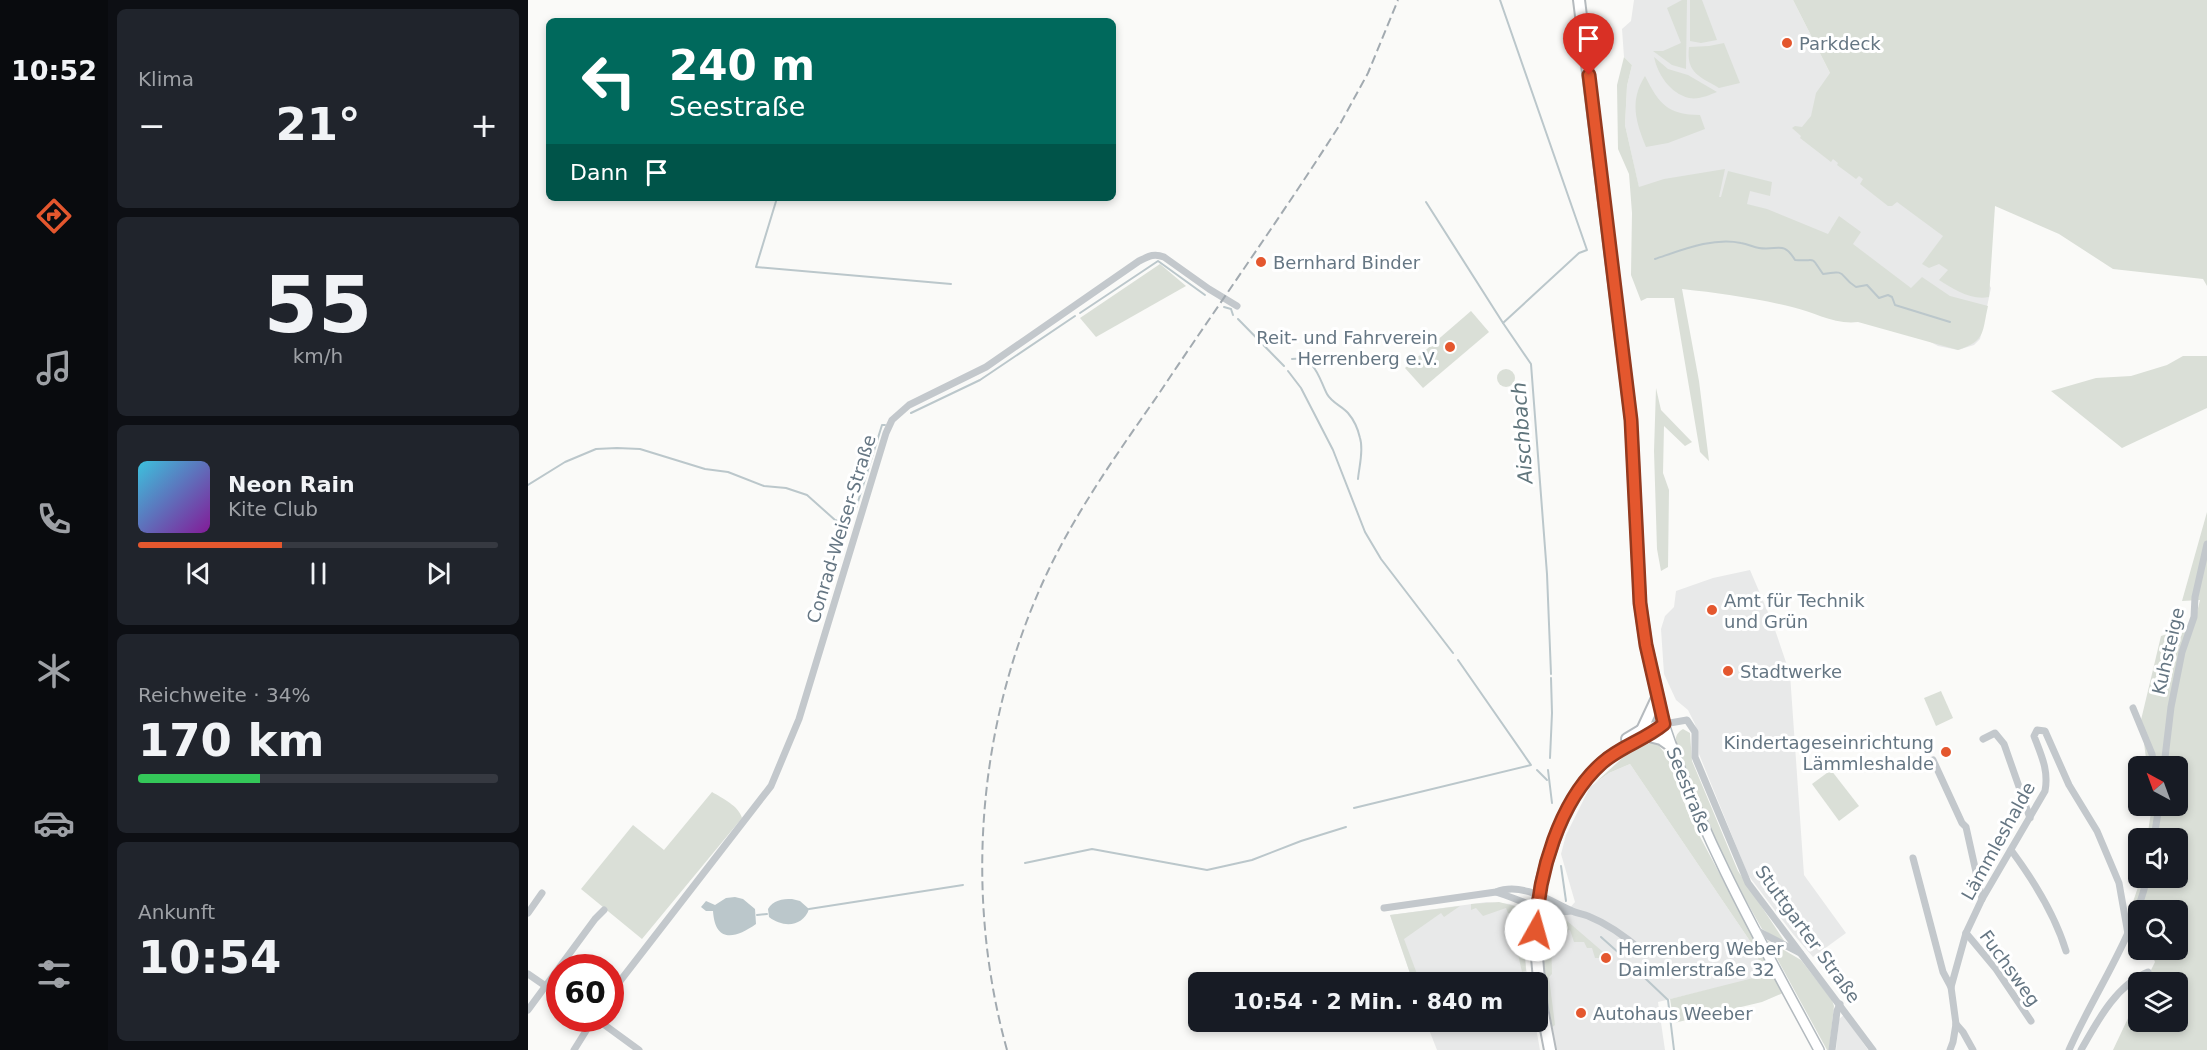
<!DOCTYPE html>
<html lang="de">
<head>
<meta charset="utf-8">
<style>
  :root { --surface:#171b24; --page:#20242c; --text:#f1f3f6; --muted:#9ea1a6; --line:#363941; --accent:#e4572e }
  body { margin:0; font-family:"DejaVu Sans",sans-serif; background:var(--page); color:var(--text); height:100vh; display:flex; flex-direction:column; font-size:22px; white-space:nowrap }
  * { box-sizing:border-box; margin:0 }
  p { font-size:20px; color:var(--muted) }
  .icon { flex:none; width:33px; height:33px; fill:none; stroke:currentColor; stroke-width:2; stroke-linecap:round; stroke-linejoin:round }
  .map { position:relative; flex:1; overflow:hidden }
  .sheet { display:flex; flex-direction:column; gap:9px; padding:9px; background:#0d0f14; width:420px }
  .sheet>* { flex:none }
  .hud { position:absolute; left:18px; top:18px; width:570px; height:183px; border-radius:9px; box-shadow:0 3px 9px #0003; background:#00695c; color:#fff; overflow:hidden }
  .needle { width:39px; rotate:319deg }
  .controls { position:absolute; left:1600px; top:756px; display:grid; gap:12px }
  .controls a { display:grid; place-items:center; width:60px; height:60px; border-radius:9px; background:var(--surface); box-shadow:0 3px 9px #0003; font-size:30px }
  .speed { position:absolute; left:18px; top:954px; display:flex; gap:12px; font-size:30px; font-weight:700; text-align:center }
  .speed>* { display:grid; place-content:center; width:78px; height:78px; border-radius:50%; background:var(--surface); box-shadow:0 3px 9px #0003; line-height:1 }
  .speed .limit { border:9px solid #d22; background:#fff; color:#111 }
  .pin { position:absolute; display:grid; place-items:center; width:51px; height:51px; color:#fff; margin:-62px -26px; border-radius:50% 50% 50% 0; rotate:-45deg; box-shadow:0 0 6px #0007 }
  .pin .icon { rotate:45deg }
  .me { position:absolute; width:66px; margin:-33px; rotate:7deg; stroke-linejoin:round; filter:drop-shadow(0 0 4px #0008) }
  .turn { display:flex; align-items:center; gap:21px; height:126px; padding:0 24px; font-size:27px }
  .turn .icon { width:78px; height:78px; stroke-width:2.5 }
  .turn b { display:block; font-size:42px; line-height:51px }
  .then { display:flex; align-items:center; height:57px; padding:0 24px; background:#0003; gap:12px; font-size:22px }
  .big { font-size:45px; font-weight:700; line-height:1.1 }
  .sheet .widget { flex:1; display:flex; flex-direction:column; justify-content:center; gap:9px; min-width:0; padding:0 21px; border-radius:9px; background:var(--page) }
  .sheet .dial { align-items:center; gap:0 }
  .dial b { font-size:78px; line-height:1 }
  .song { display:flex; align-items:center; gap:18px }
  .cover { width:72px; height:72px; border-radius:9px; background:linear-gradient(135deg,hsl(190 70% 55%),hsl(290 70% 35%)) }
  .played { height:6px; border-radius:3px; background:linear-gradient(90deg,var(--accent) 40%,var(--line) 40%) }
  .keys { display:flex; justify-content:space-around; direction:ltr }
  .heat { display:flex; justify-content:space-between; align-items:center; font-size:33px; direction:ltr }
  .charge { height:9px; border-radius:4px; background:linear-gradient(90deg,#34c759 34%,var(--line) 0) }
  .trip { position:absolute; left:660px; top:972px; width:360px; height:60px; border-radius:9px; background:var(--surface); box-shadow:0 3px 9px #0003; font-weight:700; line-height:60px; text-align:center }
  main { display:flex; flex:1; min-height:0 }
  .menu { display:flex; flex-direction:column; width:108px; justify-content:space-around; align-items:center; background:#090b0e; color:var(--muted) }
  .menu .icon { width:42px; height:42px }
  .menu .current { color:var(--accent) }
  .menu b { font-size:27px; color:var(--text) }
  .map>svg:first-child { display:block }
</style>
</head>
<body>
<main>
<nav class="menu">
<b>10:52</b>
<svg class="icon current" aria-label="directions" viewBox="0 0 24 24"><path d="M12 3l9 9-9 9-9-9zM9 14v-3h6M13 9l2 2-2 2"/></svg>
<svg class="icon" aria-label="music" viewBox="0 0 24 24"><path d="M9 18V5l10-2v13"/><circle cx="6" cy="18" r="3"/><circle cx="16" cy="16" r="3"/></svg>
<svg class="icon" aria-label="phone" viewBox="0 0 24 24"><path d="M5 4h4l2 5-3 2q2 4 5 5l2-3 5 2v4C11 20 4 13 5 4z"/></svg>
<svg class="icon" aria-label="climate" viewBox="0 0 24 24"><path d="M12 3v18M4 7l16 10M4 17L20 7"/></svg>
<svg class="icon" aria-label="car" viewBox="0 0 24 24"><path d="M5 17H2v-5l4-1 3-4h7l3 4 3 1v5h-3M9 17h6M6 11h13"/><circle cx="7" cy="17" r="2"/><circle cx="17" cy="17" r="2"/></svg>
<svg class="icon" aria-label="filters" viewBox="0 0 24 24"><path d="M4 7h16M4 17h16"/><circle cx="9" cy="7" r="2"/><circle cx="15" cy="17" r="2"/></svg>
</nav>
<section class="sheet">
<div class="widget"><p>Klima</p>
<div class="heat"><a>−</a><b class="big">21°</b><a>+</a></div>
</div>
<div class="widget dial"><b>55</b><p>km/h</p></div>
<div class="widget">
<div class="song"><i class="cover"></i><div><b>Neon Rain</b><p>Kite Club</p></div></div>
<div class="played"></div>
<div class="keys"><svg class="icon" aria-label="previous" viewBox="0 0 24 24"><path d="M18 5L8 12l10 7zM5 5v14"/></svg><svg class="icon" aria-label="pause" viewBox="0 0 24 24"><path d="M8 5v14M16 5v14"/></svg><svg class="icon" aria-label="next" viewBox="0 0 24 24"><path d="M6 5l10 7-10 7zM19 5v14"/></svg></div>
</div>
<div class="widget"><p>Reichweite · 34%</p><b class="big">170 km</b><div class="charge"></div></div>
<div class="widget"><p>Ankunft</p><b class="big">10:54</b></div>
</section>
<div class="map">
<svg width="1679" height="1050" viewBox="0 0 1679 1050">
  <rect width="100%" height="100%" fill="#fafaf8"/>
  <g fill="#e8e9e9">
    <path d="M 1106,0 L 1265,0 L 1302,73 L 1417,202 L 1463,288 L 1452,339 L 1446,345 L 1430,350 L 1410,346 L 1111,188 L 1097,125 L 1099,86 L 1104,65 L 1096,57 L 1094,29 L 1103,21 Z"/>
    <path d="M 1222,570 L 1245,624 L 1262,674 L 1276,875 L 1318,933 L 1285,957 L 1265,934 L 1220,875 L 1171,754 L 1170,738 L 1167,724 L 1160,710 L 1148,700 L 1136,674 L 1133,629 L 1137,616 L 1146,607 L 1148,591 L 1185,578 Z"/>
    <path d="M 1102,764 L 1224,944 L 1238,976 L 1130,1002 L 1137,1050 L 1028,1050 L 1016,968 L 1021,920 L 1034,917 L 1047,902 L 1033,854 L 1038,835 L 1062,787 L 1081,773 Z"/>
    <path d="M 959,902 L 982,904 L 990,907 L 1000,982 L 885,982 L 862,915 Z"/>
    <path d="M 1316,1015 L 1340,1050 L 1308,1050 L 1311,1019 Z"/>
    <path d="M 898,1022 L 1007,1022 L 1012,1050 L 909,1050 Z"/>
  </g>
  <g fill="#dadfd7">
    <path d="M 1154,0 L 1159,0 L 1158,69 L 1144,65 L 1125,51 L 1135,51 L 1153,43 L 1139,8 Z"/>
    <path d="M 1162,0 L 1174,0 L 1189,40 L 1173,43 L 1162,41 Z"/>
    <path d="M 1265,0 L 1679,0 L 1679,286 L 1675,279 L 1585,269 L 1531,234 L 1467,206 L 1461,297 C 1444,301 1425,289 1411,280 L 1420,270 L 1411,264 L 1401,268 L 1394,264 L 1415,236 L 1369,202 L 1364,206 L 1360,206 L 1332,184 L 1335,179 L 1331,176 L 1328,179 L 1309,165 L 1310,163 L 1305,159 L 1303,162 L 1272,138 L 1273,136 L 1264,128 L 1267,126 L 1274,127 L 1283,116 L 1288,93 L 1302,73 Z"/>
    <path d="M 1196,43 L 1212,83 L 1191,88 C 1171,76 1158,73 1161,47 L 1181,46 Z"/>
    <path d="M 1096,57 L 1104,65 L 1099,86 L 1097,125 L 1111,187 L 1136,179 L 1197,169 L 1191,197 L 1193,197 L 1200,171 L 1244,182 L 1242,196 L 1222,191 L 1219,204 L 1239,209 L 1300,234 L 1311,216 L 1333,232 L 1325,244 L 1383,288 L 1394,277 L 1422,296 L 1460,306 C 1454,332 1458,341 1430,350 L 1330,322 C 1307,325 1286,312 1264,307 C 1227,298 1191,293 1154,289 L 1171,381 L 1181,461 L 1172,452 L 1146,298 L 1119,298 L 1113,301 L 1103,275 L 1104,213 L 1101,174 L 1090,149 L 1089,85 Z"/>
    <path d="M 1126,57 L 1140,69 L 1160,75 L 1189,92 C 1181,95 1171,100 1161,98 C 1142,93 1130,75 1126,57 Z"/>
    <path d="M 1117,76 C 1131,104 1140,115 1172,115 L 1177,129 L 1140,143 L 1118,147 C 1108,122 1101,101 1117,76 Z"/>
    <path d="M 632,264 L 658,286 L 568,337 L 552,318 Z"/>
    <path d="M 943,311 L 961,332 L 895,388 L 877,368 Z"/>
    <path d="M 1655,356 L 1679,356 L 1679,408 L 1594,448 L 1523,391 L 1568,378 L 1603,376 L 1639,365 Z"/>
    <circle cx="978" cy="378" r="9"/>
    <path d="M 1128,388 L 1133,410 L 1164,442 L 1157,446 L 1136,426 L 1135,473 L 1141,490 L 1140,567 L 1133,571 L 1129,549 L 1126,451 Z"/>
    <path d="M 1679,512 L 1679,1050 L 1585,1050 L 1611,995 L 1611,1022 L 1650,1022 L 1650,982 L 1617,982 L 1627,962 L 1622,950 L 1650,950 L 1650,910 L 1611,910 L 1611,926 L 1603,908 L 1613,878 L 1650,878 L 1650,838 L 1619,838 L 1624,806 L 1650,806 L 1650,766 L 1619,766 L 1613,720 L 1633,636 L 1666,625 L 1672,600 L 1654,601 Z"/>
    <path d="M 1413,691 L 1425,718 L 1408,726 L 1396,698 Z"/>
    <path d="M 1155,729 L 1162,733 L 1164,761 L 1210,871 L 1259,945 L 1234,929 L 1207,881 L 1179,824 L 1148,746 C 1147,738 1148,733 1155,729 Z"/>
    <path d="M 1127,741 L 1139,756 L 1162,818 L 1255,993 L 1234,1002 L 1146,1023 L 1142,999 L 1237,975 L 1224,944 L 1102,764 L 1081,773 L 1067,783 L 1102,751 Z"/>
    <path d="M 1303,770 L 1331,806 L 1311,821 L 1284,784 Z"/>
    <path d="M 184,792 C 194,798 211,806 214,818 L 114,939 L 53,889 L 105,825 L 136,850 Z"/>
    <path d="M 971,902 L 990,907 L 994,913 L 998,971 L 994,972 L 988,945 L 990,943 L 989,938 L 990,935 L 988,915 L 980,913 L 978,908 L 955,916 L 948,908 L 943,910 L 943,904 Z"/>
    <path d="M 932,906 L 916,917 L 913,913 L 876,939 L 892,982 L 885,982 L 862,915 Z"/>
    <path d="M 1028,917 L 1034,917 L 1038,920 L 1082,958 L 1067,958 L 1064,948 L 1059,948 L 1056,942 L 1046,942 L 1042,930 L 1023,935 L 1024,974 L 1021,977 L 1027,1025 L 1024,1027 C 1019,994 1012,959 1015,925 Z"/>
    <path d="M 1239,940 L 1273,960 L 1304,1000 L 1306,1006 L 1301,1050 L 1299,1050 Z"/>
  </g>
  <g fill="#bbc7cb">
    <path d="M 207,897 L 215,899 L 227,909 L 228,924 C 207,939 187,943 185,911 L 178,911 L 173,907 L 178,901 L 187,905 L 198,898 Z"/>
    <path d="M 264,899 L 272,901 L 281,909 C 275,927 255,928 241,917 L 240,909 C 245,900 254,899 264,899 Z"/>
  </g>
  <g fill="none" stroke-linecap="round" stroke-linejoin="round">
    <g stroke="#bbc7cb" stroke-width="2">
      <path d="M 972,0 L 1059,250 L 1051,253 L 975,323 L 1003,364 L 1019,574 L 1023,674"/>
      <path d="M 249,198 L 228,267 L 423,284"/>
      <path d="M 898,202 L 975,323"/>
      <path d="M 1127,259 C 1154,250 1185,237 1213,243 C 1220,244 1225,247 1231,248 C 1250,251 1255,240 1267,260 C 1290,262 1281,254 1295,274 C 1321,269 1310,276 1328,287 L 1339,285 L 1351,298 L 1360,295 L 1364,297 L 1367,305 L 1422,322"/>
      <path d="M 696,307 L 703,309 L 705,315"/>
      <path d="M 552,313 L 630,261 L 677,295"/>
      <path d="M 710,319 L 756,366"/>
      <path d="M 764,359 C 788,356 791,379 799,394 C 804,403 814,406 820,413 C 826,420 830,429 832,438 C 836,450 831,467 830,479"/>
      <path d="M 760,371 L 773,388 L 805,450 L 837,532 L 853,559 L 925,653"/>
      <path d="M 383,413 L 452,380 L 547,316"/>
      <path d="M 0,485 L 37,462 L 68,449 L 89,448 L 112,449 L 177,469 L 200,472 L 236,486 L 258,488 L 279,495 L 307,520 L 314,522 L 324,515 L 328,508 L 354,425 L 357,425"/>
      <path d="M 1022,758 L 1024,713 L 1023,678"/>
      <path d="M 1009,770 L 1019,780"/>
      <path d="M 1020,770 L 1024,803"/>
      <path d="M 826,808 L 1003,765 L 930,660"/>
      <path d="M 497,863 L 564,849 L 679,870 L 724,860 L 773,841 L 818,827"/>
      <path d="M 1033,866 L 1038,901"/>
      <path d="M 281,909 L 435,885"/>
      <path d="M 229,915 L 239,914"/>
      <path d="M 1073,937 L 1092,954"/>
      <path d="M 1100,962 L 1140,1000 L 1146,1050"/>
    </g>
    <defs>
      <path id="secondary" d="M 1136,724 C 1174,839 1234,944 1291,1050"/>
      <g id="primary">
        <path d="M 1051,0 L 1103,420 L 1112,603 L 1118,645 L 1136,724"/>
        <path d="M 1114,730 L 1129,698"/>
        <path d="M 1121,736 L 1133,739 L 1143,746"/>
        <path d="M 1099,739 L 1114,730 L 1134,725"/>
        <path d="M 1013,1003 L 1022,1050"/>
        <path d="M 1014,1010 C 1012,987 1009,964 1008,941 C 1005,886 1032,801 1074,763 C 1093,746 1117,740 1136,724"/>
      </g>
    </defs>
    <use href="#secondary" stroke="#b3babf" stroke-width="12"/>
    <use href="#primary" stroke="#b5babe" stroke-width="14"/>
    <g stroke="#c3c8cc" stroke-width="7">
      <path d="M 1605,708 L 1624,754 L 1626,766"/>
      <path d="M 1136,724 L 1159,720 L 1167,732 L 1167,757 L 1220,883 L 1345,1050"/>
      <path d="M 1455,739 L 1467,733 L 1476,744 L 1502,818"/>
      <path d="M 1405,760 L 1434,823 L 1438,827 L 1454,899"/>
      <path d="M 1636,766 L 1643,707 L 1654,652 L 1666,617 L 1667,597 L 1679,544"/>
      <path d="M 1626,838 L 1631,806"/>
      <path d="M 1483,850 C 1506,881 1527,915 1538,951"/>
      <path d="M 1385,858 L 1415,972 L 1423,987"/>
      <path d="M 968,892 C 991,899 1019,915 1043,911"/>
      <path d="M 856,908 L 968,892 C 993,882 1021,900 1042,910 C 1048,913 1054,914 1060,916 C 1080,924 1098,937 1114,951"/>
      <path d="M 0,913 L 14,893"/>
      <path d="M 1226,929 L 1272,953"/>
      <path d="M 1438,933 L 1468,969 L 1503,1021"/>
      <path d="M 0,974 L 32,996"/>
      <path d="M 82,994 L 243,786 L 271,719 L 358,433 L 364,420 L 381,405 L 458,367 L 611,261 C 621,256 626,253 636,257 L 681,289 L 709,306"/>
      <path d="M 0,1010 L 67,919 L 76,910"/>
      <path d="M 67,1018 L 111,1050"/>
      <path d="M 1428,1024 L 1435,1032 L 1445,1050"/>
      <path d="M 46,1050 L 66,1018"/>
      <path d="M 1304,1050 L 1309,1011 L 1312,1004"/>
      <path d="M 1422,1050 L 1425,1042 L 1428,1024 L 1423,987 L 1438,933 L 1454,899 L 1517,791 C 1521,770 1513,755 1506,736 L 1509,730 L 1517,731 L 1541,785 L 1569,831 L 1591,883 L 1600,934"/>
      <path d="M 1541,1050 C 1566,993 1605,939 1619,878"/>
      <path d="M 1553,1050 C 1569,1022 1588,985 1620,972"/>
    </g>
    <use href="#secondary" stroke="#fff" stroke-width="9"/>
    <use href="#primary" stroke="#fff" stroke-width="10"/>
    <path stroke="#a2aab0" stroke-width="2" stroke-dasharray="9 4.5" stroke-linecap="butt" d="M 479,1050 C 435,892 450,717 521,569 C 551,507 591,451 630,395 C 690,305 753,217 811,126 L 840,73 L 870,0"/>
  </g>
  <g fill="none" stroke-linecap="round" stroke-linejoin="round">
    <defs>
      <path id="route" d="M 1008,930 C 1010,875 1031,801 1074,763 C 1093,746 1117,740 1136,724 L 1118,645 L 1112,603 L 1103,420 L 1061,75"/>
    </defs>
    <use href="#route" stroke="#94391e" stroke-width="15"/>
    <use href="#route" stroke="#e4572e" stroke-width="10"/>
  </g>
  <g fill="#e4572e" stroke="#fff" stroke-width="2">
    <circle cx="1259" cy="43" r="6"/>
    <circle cx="733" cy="262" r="6"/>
    <circle cx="922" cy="347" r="6"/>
    <circle cx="1184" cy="610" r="6"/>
    <circle cx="1200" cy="671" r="6"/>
    <circle cx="1418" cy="752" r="6"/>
    <circle cx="1078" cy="958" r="6"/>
    <circle cx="1053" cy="1013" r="6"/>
  </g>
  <g text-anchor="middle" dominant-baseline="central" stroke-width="6" stroke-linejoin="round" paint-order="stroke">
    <g font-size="18" fill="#657683" stroke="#fff" text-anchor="start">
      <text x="1271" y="43">Parkdeck</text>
      <text x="745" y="262">Bernhard Binder</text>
      <text x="910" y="337" text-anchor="end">Reit- und Fahrverein<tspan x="910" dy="21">Herrenberg e.V.</tspan></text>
      <text x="1196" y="600">Amt für Technik<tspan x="1196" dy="21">und Grün</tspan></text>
      <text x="1212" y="671">Stadtwerke</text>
      <text x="1406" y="742" text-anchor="end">Kindertageseinrichtung<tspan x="1406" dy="21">Lämmleshalde</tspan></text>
      <text x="1090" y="948">Herrenberg Weber<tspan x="1090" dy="21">Daimlerstraße 32</tspan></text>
      <text x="1065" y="1013">Autohaus Weeber</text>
    </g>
    <g font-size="18" fill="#657683" stroke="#fff">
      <text transform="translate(313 529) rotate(-73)">Conrad-Weiser-Straße</text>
      <text transform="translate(1640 651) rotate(-77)">Kuhsteige</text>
      <text transform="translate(1161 790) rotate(68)">Seestraße</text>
      <text transform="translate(1470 841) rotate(-61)">Lämmleshalde</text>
      <text transform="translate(1280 934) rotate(54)">Stuttgarter Straße</text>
      <text transform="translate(1482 968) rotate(54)">Fuchsweg</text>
    </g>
    <g font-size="20" font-style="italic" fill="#60757c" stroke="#fff">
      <text transform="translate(994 433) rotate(-94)">Aischbach</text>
    </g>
  </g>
</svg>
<div class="controls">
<a><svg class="needle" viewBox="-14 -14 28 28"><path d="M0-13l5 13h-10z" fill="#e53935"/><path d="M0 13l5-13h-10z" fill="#9ea1a6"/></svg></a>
<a><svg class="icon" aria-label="sound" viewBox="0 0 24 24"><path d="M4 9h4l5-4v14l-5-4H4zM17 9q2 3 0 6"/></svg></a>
<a><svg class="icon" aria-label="search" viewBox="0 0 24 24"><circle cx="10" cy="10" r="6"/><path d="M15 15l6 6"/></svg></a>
<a><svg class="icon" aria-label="layers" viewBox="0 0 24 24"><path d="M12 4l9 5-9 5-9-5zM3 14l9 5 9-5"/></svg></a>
</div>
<div class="speed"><div class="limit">60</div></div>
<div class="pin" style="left:1061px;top:75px;background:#d93025"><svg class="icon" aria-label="arrive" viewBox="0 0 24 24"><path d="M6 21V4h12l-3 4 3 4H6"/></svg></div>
<svg class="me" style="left:1008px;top:930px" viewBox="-20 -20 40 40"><circle r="19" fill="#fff"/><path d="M0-13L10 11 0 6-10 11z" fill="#e4572e"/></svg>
<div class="trip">10:54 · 2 Min. · 840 m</div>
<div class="hud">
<div class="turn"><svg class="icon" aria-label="left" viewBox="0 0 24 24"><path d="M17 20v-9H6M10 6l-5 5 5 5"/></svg><div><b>240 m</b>Seestraße</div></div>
<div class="then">Dann<svg class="icon" aria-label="arrive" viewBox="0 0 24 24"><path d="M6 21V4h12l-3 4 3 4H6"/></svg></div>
</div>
</div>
</main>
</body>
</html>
